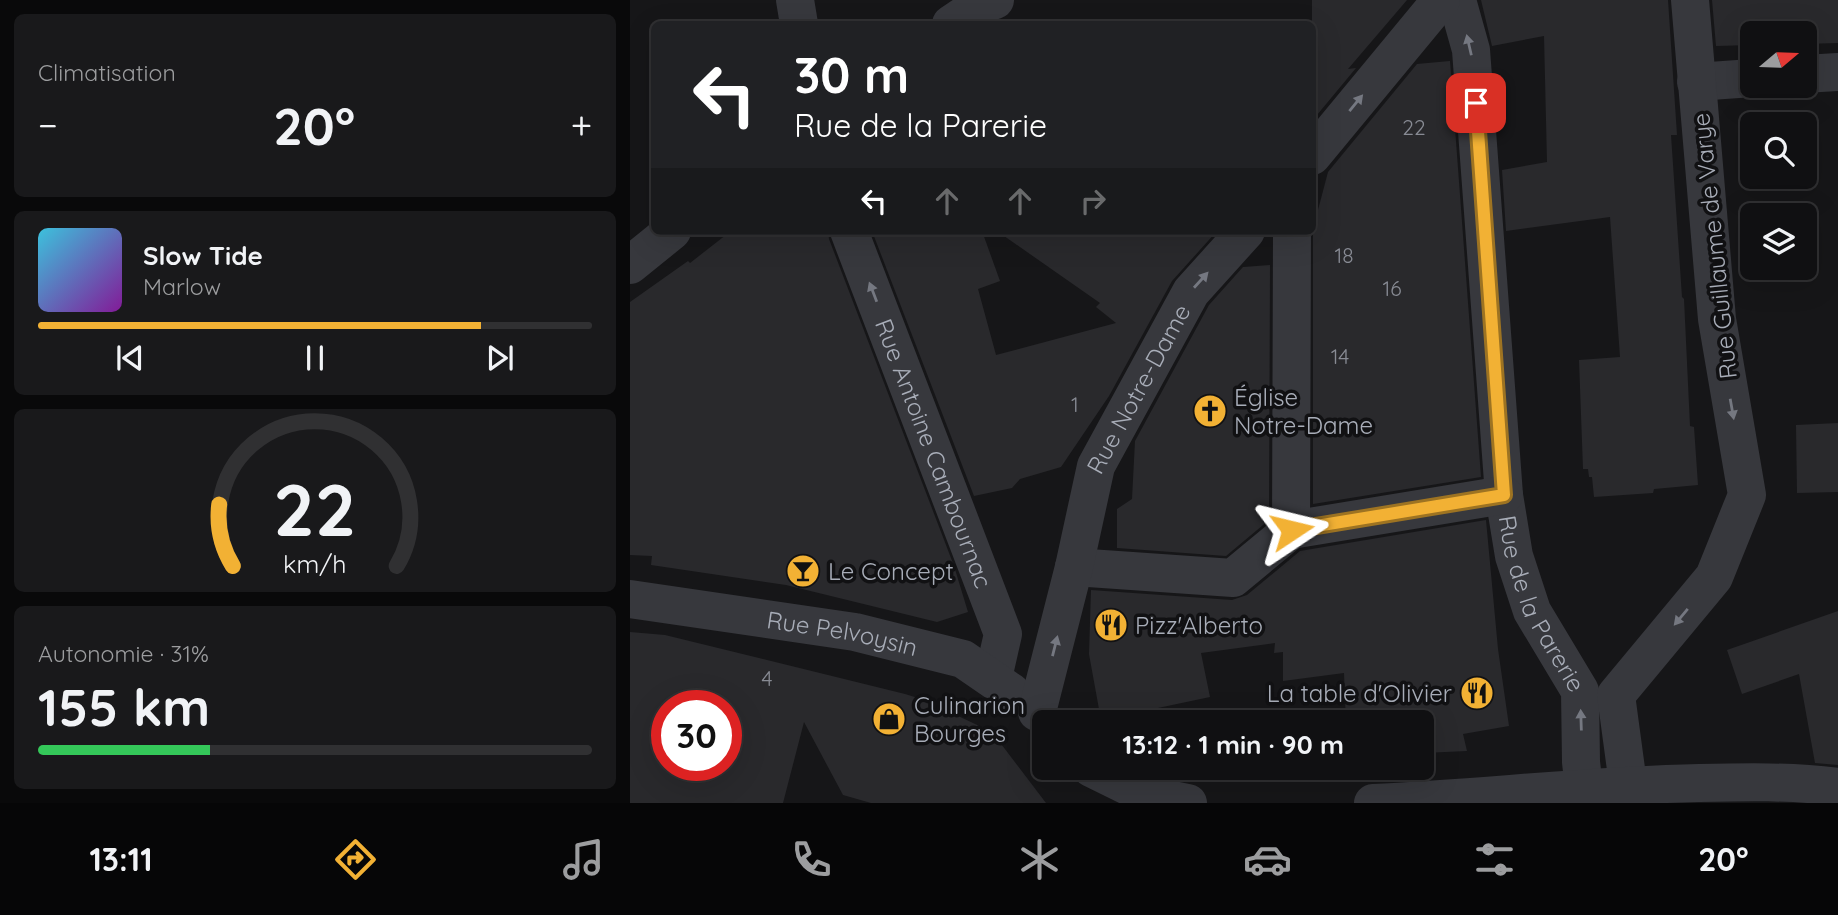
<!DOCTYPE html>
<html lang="fr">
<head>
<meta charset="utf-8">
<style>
  :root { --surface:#101012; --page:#19191b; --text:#f1f3f6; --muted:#9c9d9f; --line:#303032; --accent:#f2b134 }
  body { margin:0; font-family:Quicksand,sans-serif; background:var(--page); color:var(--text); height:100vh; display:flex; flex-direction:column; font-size:26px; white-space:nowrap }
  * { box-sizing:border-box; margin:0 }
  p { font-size:23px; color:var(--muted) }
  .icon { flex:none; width:38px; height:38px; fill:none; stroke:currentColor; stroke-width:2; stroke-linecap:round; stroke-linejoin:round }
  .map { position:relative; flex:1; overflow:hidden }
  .drawer { display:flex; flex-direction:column; gap:14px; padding:14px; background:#09090a; width:630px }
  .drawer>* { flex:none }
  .banner { position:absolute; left:21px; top:21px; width:665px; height:214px; border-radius:10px; box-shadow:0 7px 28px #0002,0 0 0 2px var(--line); background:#202124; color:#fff; overflow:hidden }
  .needle { width:46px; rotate:71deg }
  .buttons { position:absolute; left:1110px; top:21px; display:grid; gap:14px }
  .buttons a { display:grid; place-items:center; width:77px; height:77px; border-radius:10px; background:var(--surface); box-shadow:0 7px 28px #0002,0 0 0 2px var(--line); font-size:35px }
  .speed { position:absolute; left:21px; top:690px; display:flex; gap:14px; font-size:35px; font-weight:700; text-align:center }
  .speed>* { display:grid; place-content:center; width:91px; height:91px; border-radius:50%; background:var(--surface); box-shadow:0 7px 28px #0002,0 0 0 2px var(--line); line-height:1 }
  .speed .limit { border:10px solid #d22; background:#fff; color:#111 }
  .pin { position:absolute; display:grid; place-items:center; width:60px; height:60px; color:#fff; margin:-30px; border-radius:14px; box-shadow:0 4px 10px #0006 }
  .me { position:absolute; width:77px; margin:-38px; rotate:80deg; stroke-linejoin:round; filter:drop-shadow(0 0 5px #0008) }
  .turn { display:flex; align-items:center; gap:24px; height:147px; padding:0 28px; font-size:32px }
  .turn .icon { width:91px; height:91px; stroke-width:2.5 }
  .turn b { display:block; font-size:49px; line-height:60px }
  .lanes { display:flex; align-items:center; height:66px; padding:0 28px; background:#0003; justify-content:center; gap:35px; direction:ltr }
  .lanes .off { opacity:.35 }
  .big { font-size:52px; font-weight:700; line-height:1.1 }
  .drawer .widget { flex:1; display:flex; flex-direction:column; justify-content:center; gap:10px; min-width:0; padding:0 24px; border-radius:10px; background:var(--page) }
  .drawer .dial { align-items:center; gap:0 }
  .dial svg { height:182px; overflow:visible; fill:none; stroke:var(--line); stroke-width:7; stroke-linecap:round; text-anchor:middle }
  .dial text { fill:var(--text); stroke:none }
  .song { display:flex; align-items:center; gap:21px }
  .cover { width:84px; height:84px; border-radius:10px; background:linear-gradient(135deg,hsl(190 70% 55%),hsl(290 70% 35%)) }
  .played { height:7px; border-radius:4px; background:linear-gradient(90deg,var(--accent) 80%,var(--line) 80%) }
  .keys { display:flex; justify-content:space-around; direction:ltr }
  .heat { display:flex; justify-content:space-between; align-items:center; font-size:38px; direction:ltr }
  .charge { height:10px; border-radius:5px; background:linear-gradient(90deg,#34c759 31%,var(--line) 0) }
  .trip { position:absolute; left:402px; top:710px; width:402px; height:70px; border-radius:10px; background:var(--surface); box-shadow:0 7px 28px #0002,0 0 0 2px var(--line); font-weight:700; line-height:70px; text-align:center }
  .tabs { display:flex; height:112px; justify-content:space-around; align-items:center; background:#060607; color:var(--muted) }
  .tabs .icon { width:49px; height:49px }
  .tabs .selected { color:var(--accent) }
  .tabs b { font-size:32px; color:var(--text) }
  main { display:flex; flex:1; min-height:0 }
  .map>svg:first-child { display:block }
</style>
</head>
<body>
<main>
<section class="drawer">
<div class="widget"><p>Climatisation</p>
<div class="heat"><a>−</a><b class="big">20°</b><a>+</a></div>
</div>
<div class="widget">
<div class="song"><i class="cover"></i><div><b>Slow Tide</b><p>Marlow</p></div></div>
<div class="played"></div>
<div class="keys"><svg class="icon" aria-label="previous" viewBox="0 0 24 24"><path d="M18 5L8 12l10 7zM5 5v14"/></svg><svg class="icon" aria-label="pause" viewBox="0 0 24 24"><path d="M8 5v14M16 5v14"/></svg><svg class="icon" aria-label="next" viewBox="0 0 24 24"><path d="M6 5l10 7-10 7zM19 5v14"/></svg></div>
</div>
<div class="widget dial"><svg viewBox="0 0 100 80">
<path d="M14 69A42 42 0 1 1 86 69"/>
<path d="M14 69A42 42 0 0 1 8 42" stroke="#f2b134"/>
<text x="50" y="56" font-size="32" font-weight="700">22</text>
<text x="50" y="72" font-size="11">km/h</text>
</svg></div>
<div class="widget"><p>Autonomie · 31%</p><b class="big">155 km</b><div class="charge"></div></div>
</section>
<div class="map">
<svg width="1208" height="803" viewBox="0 0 1208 803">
  <rect width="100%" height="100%" fill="#161618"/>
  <g fill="#29292c" fill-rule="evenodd">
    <path d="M 682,0 L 777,0 L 718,69 L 726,68 L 682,121 Z"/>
    <path d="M 851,0 L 1038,0 L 1047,135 L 1041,135 L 1052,297 L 1054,299 L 1060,426 L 1064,427 L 1068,485 L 1024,489 L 1023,493 L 964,497 L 962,477 L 959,477 L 958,469 L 953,469 L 949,360 L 990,357 L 980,217 L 876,231 L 872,170 L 917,162 L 914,36 L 862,46 Z"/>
    <path d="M 1082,0 L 1208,0 L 1208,43 L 1174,44 L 1174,33 L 1122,33 L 1122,45 L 1086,46 Z"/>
    <path d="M 820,61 L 851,477 L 683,504 L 683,229 L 698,172 L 787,64 Z"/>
    <path d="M 101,231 L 198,231 L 199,239 L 324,566 L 338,612 L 307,622 L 156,585 L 21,565 L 22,556 L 0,555 L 0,302 L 58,261 L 60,263 Z"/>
    <path d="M 242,231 L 352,231 L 370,281 L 348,289 L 366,355 L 486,323 L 466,307 L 470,303 L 367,231 L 587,231 L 542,281 L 479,396 L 431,467 L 390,479 L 382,488 L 344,496 Z"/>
    <path d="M 640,265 L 639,520 L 596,556 L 487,548 L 487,509 L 502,499 L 505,441 L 579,305 L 613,267 Z"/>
    <path d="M 1208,423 L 1208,492 L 1167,493 L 1166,425 Z"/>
    <path d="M 856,520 L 868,649 L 879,726 L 833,734 L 837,751 L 793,753 L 793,723 L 716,723 L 714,673 L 653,681 L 653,652 L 644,653 L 645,643 L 571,653 L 580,697 L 471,720 L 459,654 L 461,590 L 602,600 L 617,595 L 670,551 Z"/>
    <path d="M 1208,611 L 1208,765 L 1185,763 L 1169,674 L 1112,694 L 1097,650 Z"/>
    <path d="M 0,632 L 35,635 L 275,694 L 327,710 L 326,715 L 362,732 L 416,803 L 241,803 L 213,795 L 174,722 L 153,803 L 0,803 ZM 37,705 L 96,705 L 96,765 L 37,765 Z"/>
  </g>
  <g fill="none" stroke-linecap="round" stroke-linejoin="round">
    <g stroke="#37383d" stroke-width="38">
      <path d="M 165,0 L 169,24"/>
      <path id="s1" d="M 827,0 L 841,50 L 874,495 L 884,556 L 902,611 L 950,691 L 951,762 L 954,788"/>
      <path d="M 321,24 L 348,6 L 365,0"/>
      <path d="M 1174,74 L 1208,72"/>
      <path d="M 1066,82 L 1122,78"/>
      <path d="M 682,156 L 811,0"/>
      <path id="s2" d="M 219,231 L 373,634 L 363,678"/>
      <path d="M 0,265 L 42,231"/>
      <path d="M 661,530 L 874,495"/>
      <path d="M 444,567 L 603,578 L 661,530 L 662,231"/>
      <path id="s3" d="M 0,599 L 225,632 L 333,659 L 381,692"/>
      <path id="s4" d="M 407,712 L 444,567 L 466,466 L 561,292 L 616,231"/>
      <path d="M 461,768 L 514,794 L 558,803"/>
      <path d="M 998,784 L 986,695 L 1084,577 L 1117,495 L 1087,319 L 1060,0"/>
      <path d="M 743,803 C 852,798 960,785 1069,783 C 1115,782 1162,781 1208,787"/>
    </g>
  </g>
  <defs><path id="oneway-solid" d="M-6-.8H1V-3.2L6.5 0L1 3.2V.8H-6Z" transform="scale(1.75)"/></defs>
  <g fill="#757881">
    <use href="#oneway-solid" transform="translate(839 45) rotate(-103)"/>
    <use href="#oneway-solid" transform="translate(726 103) rotate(-51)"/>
    <use href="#oneway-solid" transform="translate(571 280) rotate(-48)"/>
    <use href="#oneway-solid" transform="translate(243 292) rotate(-111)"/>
    <use href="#oneway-solid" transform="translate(1102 409) rotate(80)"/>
    <use href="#oneway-solid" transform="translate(1051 617) rotate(130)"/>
    <use href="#oneway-solid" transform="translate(425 646) rotate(-76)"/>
    <use href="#oneway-solid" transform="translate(951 720) rotate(-92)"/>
  </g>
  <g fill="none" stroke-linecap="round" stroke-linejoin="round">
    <defs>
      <path id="route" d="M 662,530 L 874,495 L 846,103"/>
    </defs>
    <use href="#route" stroke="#9d7322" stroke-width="18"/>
    <use href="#route" stroke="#f2b134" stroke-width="12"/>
  </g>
  <defs>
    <symbol id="church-disc" viewBox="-11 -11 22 22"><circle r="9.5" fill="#f2b134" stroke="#111113"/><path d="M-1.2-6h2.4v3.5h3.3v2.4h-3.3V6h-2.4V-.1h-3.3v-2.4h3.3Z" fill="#111"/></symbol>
    <symbol id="bar-disc" viewBox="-11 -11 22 22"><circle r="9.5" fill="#f2b134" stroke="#111113"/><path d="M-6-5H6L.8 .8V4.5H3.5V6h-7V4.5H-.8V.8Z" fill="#111"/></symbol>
    <symbol id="restaurant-disc" viewBox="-11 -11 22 22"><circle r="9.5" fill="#f2b134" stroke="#111113"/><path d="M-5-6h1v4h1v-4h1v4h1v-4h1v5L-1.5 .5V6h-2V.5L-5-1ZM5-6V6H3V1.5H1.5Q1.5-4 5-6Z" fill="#111"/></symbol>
    <symbol id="shop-disc" viewBox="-11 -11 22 22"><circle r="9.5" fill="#f2b134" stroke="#111113"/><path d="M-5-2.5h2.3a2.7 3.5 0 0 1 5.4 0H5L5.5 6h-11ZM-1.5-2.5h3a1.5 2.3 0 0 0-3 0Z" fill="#111"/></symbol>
  </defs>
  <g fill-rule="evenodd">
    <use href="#church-disc" x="561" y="392" width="38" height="38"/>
    <use href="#bar-disc" x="154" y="552" width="38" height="38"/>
    <use href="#restaurant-disc" x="462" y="606" width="38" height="38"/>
    <use href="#restaurant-disc" x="828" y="674" width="38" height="38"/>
    <use href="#shop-disc" x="240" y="700" width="38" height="38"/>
  </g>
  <g text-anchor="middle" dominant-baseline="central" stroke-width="7" stroke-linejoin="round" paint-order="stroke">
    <g font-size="21" fill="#888b94">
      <text x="784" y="127">22</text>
      <text x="714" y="255">18</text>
      <text x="762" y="288">16</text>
      <text x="710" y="356">14</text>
      <text x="445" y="404">1</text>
      <text x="137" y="678">4</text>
    </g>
    <g font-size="24" fill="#a8adb8" stroke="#111113">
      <text transform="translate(1084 246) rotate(-96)">Rue Guillaume de Varye</text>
      <text stroke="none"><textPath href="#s4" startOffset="341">Rue Notre-Dame</textPath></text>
      <text stroke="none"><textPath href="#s2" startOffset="238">Rue Antoine Cambournac</textPath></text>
      <text stroke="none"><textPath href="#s1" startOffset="614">Rue de la Parerie</textPath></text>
      <text stroke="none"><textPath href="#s3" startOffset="215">Rue Pelvoysin</textPath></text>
    </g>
    <g font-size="24" fill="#a8adb8" stroke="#111113" text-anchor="start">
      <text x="604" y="397">Église<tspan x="604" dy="28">Notre-Dame</tspan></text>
      <text x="198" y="571">Le Concept</text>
      <text x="505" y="625">Pizz'Alberto</text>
      <text x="822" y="693" text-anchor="end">La table d'Olivier</text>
      <text x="284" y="705">Culinarion<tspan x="284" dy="28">Bourges</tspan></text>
    </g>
  </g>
</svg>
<div class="buttons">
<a><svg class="needle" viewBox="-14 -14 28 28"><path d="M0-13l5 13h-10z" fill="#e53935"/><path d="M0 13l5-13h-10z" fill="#9c9d9f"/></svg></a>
<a><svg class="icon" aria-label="search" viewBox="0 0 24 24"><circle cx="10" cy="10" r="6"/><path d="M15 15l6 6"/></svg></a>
<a><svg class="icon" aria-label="layers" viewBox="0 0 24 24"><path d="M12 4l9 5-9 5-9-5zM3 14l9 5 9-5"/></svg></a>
</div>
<div class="speed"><div class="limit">30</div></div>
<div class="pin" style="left:846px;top:103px;background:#d93025"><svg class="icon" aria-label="arrive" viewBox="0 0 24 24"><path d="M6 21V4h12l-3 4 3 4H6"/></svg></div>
<svg class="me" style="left:662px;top:530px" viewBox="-20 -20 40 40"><path d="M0-17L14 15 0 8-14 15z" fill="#f2b134" stroke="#fff" stroke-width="4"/></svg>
<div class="trip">13:12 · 1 min · 90 m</div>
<div class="banner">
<div class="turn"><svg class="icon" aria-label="left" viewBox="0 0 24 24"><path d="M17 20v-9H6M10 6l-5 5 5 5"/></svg><div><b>30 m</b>Rue de la Parerie</div></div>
<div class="lanes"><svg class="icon" aria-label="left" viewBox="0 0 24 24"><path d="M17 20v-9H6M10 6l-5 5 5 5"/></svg><svg class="icon off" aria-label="ahead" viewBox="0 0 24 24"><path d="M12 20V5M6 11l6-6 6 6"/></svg><svg class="icon off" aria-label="ahead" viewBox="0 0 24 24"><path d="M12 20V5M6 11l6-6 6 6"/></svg><svg class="icon off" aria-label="right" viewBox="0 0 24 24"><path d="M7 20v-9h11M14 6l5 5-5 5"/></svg></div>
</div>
</div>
</main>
<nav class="tabs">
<b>13:11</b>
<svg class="icon selected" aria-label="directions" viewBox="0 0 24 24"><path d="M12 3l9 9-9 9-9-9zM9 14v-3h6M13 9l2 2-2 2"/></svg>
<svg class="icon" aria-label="music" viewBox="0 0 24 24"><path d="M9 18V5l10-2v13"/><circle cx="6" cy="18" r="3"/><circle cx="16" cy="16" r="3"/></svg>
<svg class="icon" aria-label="phone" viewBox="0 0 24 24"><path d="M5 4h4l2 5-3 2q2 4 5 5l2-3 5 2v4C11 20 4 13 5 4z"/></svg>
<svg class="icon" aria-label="climate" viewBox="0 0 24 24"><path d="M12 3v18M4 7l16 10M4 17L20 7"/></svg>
<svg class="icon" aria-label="car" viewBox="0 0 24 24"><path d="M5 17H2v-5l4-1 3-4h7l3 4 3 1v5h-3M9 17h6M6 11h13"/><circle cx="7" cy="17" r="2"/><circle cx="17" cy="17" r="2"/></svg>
<svg class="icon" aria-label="filters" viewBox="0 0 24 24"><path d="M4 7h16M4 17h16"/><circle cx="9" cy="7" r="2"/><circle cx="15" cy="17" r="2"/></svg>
<b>20°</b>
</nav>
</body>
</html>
